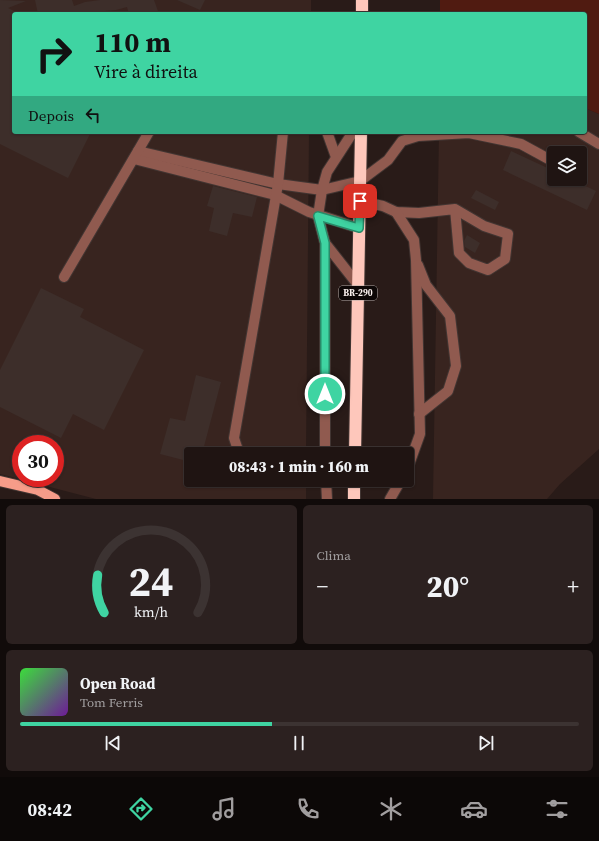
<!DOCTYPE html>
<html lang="pt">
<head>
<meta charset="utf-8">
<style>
  :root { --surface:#1f1412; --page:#2c2120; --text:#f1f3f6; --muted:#a19e9f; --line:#3c3332; --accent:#3fd4a2 }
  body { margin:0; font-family:"Source Serif 4",serif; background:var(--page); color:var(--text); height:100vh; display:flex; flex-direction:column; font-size:15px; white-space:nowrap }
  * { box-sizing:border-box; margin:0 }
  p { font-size:13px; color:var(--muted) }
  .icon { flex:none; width:22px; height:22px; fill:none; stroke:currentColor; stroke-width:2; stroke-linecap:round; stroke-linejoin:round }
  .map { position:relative; height:499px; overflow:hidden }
  .drawer { display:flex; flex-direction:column; gap:6px; padding:6px; background:#110b0a; flex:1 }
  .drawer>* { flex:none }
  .banner { position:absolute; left:12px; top:12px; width:575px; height:122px; border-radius:4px; box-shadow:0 1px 3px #0004,0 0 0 1px var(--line); background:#3fd4a2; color:#111; overflow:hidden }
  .controls { position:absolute; left:547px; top:146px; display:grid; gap:8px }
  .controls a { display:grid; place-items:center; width:40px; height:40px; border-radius:4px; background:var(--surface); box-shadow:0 1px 3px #0004,0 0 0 1px var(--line); font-size:20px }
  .speed { position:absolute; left:12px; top:435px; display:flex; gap:8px; font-size:20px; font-weight:700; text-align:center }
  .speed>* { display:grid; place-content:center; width:52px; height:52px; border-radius:50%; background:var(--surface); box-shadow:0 1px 3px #0004,0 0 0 1px var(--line); line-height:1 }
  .speed .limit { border:6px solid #d22; background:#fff; color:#111 }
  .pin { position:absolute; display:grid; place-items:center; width:34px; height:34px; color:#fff; margin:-17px; border-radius:8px; box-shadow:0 2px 6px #0006 }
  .me { position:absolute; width:44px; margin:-22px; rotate:0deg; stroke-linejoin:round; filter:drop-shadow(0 0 3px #0008) }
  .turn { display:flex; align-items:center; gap:14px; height:84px; padding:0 16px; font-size:18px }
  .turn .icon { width:52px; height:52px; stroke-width:2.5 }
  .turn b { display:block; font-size:28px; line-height:34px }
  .then { display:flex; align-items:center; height:38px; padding:0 16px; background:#0003; gap:8px; font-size:15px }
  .big { font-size:30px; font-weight:800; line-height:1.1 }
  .drawer .widget { flex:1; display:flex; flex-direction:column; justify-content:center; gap:6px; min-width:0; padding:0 14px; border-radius:6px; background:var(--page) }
  .drawer .dial { align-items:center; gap:0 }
  .dial svg { height:104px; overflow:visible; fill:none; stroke:var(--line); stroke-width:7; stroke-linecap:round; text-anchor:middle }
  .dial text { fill:var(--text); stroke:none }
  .song { display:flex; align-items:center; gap:12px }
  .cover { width:48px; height:48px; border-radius:6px; background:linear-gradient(135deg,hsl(120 70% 55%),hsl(280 70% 35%)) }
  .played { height:4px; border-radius:2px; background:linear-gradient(90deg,var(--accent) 45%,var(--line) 45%) }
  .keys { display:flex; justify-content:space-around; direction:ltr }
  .heat { display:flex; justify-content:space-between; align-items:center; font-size:22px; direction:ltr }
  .drawer .tiles { flex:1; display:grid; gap:6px; grid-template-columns:1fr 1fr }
  .widget:last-child { grid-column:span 2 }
  .trip { position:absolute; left:184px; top:447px; width:230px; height:40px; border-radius:4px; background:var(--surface); box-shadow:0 1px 3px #0004,0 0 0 1px var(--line); font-weight:800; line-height:40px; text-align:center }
  .dock { display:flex; height:64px; justify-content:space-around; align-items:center; background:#0c0807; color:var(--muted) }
  .dock .icon { width:28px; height:28px }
  .dock .active { color:var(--accent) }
  .dock b { font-size:18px; color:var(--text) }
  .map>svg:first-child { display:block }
</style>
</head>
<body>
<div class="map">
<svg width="599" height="499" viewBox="0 0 599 499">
  <rect width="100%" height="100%" fill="#291b18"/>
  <g fill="#38241f" fill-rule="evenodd">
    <path d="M 0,0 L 311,0 L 311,14 L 14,14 L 14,132 L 309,132 L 306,454 L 191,454 L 191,480 L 306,480 L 306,499 L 96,499 L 0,474 ZM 21,444 L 55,444 L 55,478 L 21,478 Z"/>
    <path d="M 585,108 L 599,114 L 599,449 L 560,484 L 547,499 L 433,499 L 439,132 L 585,132 ZM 554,153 L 580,153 L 580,179 L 554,179 Z"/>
  </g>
  <path fill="#501b11" d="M 440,0 L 599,0 L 599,114 L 585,108 L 585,14 L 440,14 Z"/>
  <g fill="#3d2e2a">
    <path d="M 0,0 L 26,1 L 8,8 L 14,11 L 14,132 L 91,132 L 68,178 L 0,144 Z"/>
    <path d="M 35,0 L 72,0 L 74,6 L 85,2 L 100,0 L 154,0 L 159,14 L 129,14 L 127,7 L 116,10 L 105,11 L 106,14 L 38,14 Z"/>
    <path d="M 177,0 L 205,0 L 200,10 Z"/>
    <path d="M 511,151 L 554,171 L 554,179 L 571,179 L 596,191 L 587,210 L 503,170 Z"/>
    <path d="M 213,186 L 257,197 L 252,217 L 233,213 L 227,236 L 209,231 L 214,208 L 207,206 Z"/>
    <path d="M 476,190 L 499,202 L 495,210 L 471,198 Z"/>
    <path d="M 467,235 L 480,243 L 475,253 L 465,247 L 464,241 Z"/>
    <path d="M 41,288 L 84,309 L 80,317 L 144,350 L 104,430 L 73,414 L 61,438 L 0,407 L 0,370 Z"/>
    <path d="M 196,375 L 221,382 L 202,454 L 191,454 L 191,462 L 160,454 L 170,418 L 185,421 Z"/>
  </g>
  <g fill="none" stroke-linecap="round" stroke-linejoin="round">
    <defs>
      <g id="minor">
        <path d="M 327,132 L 336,157"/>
        <path d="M 579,132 L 599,144"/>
        <path d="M 138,151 L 278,184 L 322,190 L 360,181 L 388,160 L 402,141 L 418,136 L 469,133 L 521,144 L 554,162"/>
        <path d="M 134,159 L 275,195 L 309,212 L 359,228"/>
        <path d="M 360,201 L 383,206 L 396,212 L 419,213 L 455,209 L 484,226 L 508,234 L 505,259 L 488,270 L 469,263 L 459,253 L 455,209"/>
        <path d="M 396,212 L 414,240 L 416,260 L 420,434 L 407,470"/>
        <path d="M 325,243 L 358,285"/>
        <path d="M 418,265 L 426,285 L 450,316 L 456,366 L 448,391 L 419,414"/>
        <path d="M 64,277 L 149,132"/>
        <path d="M 243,454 L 238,450 L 234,438 L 278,184 L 283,132"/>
        <path d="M 325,454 L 325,243 L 318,216 L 322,190 L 327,172 L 353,132"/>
        <path d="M 326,480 L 327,499"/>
        <path d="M 390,499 L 401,480"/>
      </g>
      <path id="major" d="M 0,481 L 38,490 L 55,499"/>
      <g id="highway">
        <path d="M 362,14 L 362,0"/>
        <path d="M 355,454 L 361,132"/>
        <path d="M 354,499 L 354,480"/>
      </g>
    </defs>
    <use href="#minor" stroke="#423532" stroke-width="12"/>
    <use href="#major" stroke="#423532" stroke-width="12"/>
    <use href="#highway" stroke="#423532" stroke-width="14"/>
    <use href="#minor" stroke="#905a4f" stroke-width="10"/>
    <use href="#major" stroke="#f69c89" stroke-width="10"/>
    <use href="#highway" stroke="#fec7bb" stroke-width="12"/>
  </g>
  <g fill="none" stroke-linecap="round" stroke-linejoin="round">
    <defs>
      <path id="route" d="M 325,394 L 325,243 L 318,216 L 359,228 L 360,201"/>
    </defs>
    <use href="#route" stroke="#298a69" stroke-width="10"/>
    <use href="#route" stroke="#3fd4a2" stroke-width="7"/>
  </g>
  <g text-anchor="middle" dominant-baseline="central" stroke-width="4" stroke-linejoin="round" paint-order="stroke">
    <rect fill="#0d0706" stroke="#b4aca9" stroke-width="1" x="339" y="286" width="38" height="14" rx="3"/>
    <g font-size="9" font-weight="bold" fill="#fcf2ef">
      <text x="358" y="293">BR-290</text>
    </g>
  </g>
</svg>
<div class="controls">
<a><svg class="icon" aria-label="layers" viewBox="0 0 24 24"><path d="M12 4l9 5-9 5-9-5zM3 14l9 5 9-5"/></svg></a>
</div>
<div class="speed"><div class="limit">30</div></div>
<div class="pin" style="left:360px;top:201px;background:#d93025"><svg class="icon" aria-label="arrive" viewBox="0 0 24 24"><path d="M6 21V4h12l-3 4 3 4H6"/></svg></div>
<svg class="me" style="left:325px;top:394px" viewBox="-20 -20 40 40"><circle r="17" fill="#3fd4a2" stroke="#fff" stroke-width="3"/><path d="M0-11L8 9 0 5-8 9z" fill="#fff"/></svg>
<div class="trip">08:43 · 1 min · 160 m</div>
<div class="banner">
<div class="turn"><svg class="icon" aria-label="right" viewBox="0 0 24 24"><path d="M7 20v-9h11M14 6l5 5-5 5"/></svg><div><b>110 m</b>Vire à direita</div></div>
<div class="then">Depois<svg class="icon" aria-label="left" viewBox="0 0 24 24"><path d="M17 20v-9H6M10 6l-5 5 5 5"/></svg></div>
</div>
</div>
<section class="drawer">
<div class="tiles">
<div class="widget dial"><svg viewBox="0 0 100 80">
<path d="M14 69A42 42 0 1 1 86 69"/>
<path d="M14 69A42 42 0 0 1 9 40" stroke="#3fd4a2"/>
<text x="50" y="56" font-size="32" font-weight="700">24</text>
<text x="50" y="72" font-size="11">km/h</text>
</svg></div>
<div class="widget"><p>Clima</p>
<div class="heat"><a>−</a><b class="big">20°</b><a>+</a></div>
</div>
<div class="widget">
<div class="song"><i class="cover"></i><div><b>Open Road</b><p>Tom Ferris</p></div></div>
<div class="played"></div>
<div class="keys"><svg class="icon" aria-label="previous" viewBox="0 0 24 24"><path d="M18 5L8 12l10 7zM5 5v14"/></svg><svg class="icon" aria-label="pause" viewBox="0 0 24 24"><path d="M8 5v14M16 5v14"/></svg><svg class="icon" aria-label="next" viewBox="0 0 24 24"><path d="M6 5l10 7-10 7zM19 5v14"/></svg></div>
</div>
</div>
</section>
<nav class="dock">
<b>08:42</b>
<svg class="icon active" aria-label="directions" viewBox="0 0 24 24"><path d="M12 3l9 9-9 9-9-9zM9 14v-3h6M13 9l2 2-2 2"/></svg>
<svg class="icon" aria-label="music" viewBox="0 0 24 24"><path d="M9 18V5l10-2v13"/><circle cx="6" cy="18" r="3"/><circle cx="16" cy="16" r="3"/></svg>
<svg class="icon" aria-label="phone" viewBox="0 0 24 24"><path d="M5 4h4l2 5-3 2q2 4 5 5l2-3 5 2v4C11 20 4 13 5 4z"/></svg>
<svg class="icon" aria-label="climate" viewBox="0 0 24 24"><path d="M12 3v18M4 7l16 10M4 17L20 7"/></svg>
<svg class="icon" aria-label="car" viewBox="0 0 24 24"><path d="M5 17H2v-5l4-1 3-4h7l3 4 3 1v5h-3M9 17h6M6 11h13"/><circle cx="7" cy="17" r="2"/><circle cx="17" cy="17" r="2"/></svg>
<svg class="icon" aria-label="filters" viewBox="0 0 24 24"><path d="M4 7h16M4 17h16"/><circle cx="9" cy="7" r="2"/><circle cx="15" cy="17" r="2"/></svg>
</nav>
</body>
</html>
